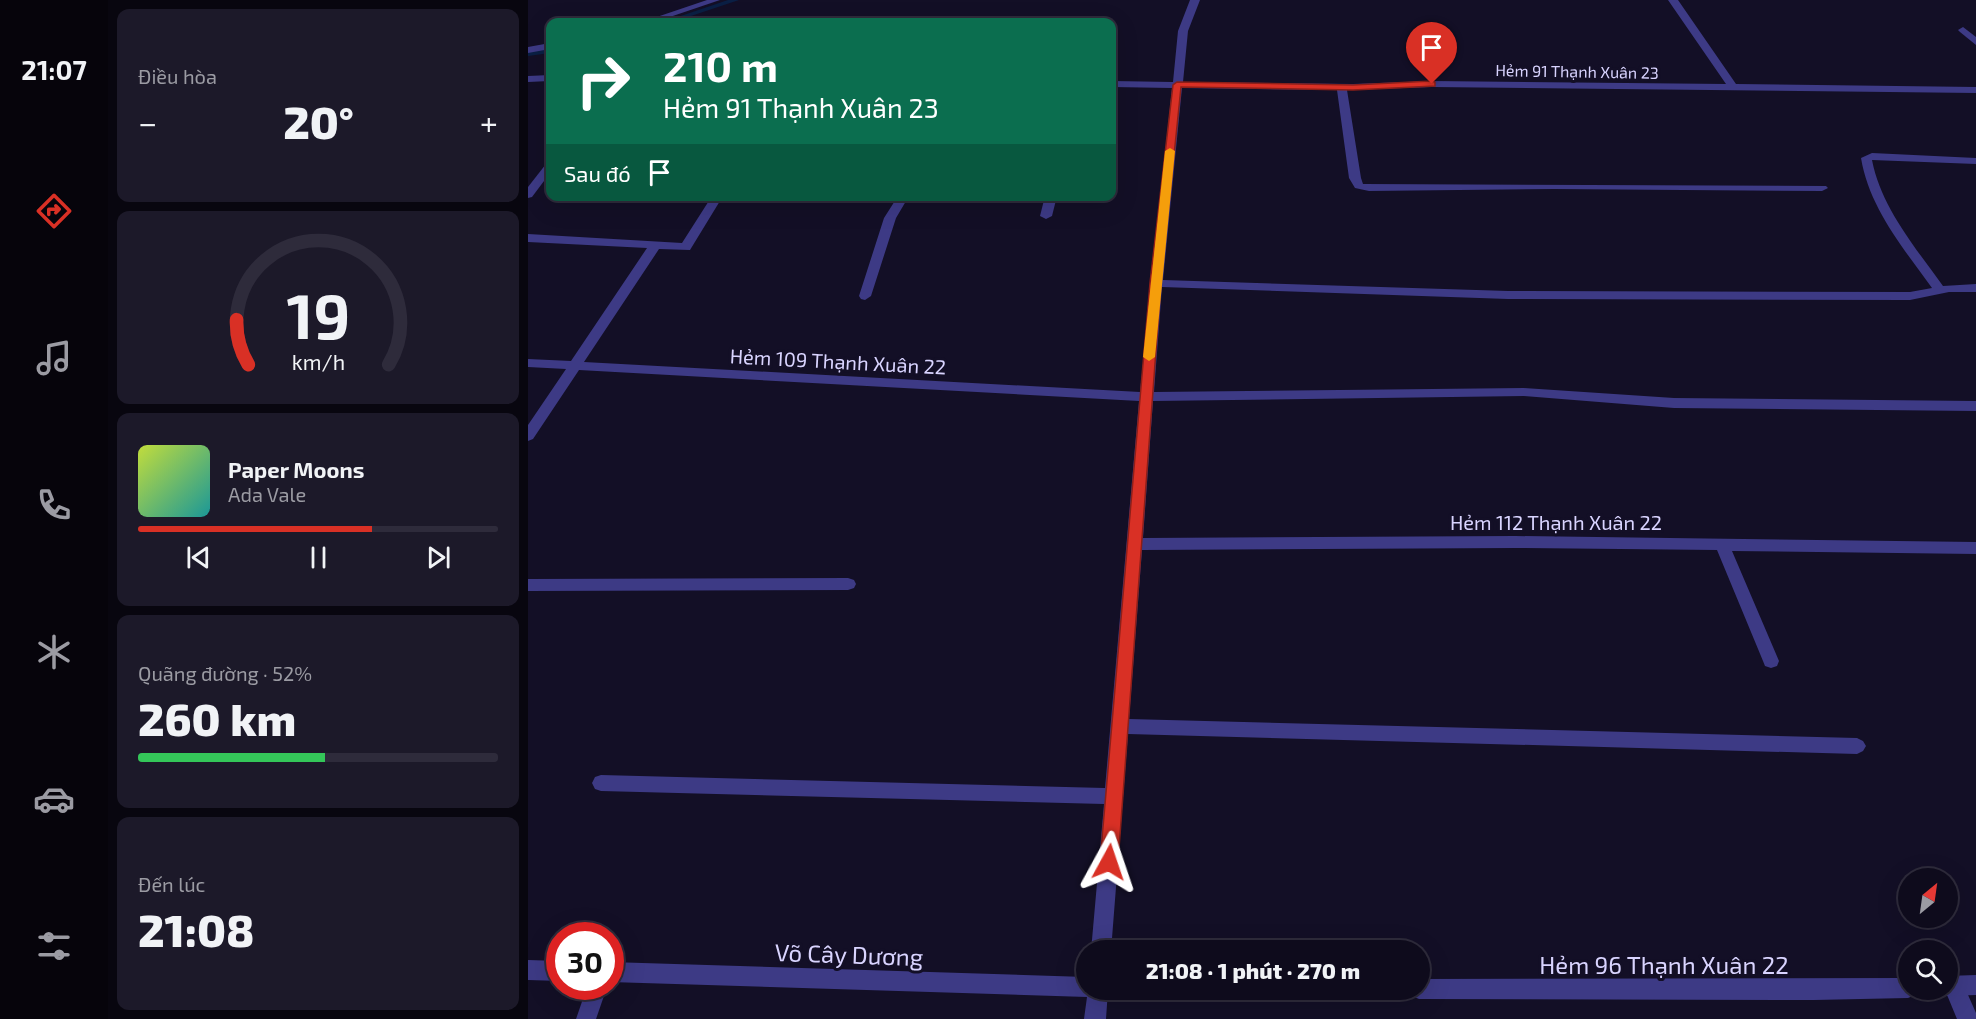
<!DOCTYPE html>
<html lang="vi">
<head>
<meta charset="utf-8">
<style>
  :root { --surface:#0e0b1c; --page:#1c1929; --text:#f1f3f6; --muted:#9b9ba3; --line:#2e2b3b; --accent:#d93025 }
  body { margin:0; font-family:"Exo 2",sans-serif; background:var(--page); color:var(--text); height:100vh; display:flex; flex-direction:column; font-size:22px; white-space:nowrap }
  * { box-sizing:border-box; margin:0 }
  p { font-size:20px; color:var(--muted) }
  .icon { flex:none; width:33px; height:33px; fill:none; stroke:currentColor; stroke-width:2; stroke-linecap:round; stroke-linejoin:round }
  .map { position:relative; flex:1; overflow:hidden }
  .sheet { display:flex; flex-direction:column; gap:9px; padding:9px; background:#08060f; width:420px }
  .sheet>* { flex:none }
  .hud { position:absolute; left:18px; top:18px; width:570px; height:183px; border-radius:12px; box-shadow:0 6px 24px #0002,0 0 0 2px var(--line); background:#0b6e4f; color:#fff; overflow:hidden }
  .needle { width:39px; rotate:29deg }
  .controls { position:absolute; left:1370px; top:868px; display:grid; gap:12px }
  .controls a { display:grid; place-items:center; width:60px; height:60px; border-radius:50%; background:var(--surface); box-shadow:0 6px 24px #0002,0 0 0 2px var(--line); font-size:30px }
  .speed { position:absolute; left:18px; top:922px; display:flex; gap:12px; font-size:30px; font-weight:700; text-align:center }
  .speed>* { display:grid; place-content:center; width:78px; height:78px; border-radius:50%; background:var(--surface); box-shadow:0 6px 24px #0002,0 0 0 2px var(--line); line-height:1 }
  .speed .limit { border:9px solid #d22; background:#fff; color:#111 }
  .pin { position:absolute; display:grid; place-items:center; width:51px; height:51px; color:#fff; margin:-62px -26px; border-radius:50% 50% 50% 0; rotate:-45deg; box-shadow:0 0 6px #0007 }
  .pin .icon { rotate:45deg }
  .me { position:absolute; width:66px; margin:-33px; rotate:5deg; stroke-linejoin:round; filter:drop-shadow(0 0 4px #0008) }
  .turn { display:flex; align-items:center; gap:21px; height:126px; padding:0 18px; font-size:27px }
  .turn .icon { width:78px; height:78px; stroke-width:2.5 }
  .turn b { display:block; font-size:42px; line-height:51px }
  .then { display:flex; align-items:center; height:57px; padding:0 18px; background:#0003; gap:12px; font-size:22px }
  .big { font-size:45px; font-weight:800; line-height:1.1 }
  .sheet .tile { flex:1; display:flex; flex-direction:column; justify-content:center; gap:9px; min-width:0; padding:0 21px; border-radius:12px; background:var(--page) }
  .sheet .dial { align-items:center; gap:0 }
  .dial svg { height:156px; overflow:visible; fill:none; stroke:var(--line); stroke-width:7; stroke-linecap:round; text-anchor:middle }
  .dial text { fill:var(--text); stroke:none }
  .song { display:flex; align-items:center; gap:18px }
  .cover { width:72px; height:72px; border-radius:9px; background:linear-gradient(135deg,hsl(70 70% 55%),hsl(180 70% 35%)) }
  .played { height:6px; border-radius:3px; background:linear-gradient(90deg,var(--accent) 65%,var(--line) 65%) }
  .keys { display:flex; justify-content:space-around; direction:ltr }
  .heat { display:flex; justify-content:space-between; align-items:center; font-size:33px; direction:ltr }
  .charge { height:9px; border-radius:4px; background:linear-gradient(90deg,#34c759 52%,var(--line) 0) }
  .trip { position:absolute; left:548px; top:940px; width:354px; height:60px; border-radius:30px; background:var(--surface); box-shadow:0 6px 24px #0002,0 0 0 2px var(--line); font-weight:800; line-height:60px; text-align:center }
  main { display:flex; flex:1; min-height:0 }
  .tabs { display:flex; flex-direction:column; width:108px; justify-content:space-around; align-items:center; background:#06040b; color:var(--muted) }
  .tabs .icon { width:42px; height:42px }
  .tabs .selected { color:var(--accent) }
  .tabs b { font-size:27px; color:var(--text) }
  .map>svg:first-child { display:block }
</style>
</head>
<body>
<main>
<nav class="tabs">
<b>21:07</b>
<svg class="icon selected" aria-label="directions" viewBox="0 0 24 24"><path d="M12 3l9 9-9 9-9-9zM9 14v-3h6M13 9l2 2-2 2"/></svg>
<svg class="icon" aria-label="music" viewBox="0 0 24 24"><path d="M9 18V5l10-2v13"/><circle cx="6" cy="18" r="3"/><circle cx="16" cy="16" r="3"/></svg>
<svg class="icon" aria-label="phone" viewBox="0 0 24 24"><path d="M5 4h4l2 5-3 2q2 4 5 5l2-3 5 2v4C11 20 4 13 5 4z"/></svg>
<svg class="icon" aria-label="climate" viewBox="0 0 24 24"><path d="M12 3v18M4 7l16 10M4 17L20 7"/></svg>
<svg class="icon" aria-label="car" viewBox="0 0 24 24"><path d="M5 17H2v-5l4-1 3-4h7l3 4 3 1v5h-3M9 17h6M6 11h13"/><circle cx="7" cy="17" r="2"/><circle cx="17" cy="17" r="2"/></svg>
<svg class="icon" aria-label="filters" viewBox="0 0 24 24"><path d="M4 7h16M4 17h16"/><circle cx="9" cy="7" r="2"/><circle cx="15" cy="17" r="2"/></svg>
</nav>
<section class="sheet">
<div class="tile"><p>Điều hòa</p>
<div class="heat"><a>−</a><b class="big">20°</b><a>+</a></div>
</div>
<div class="tile dial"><svg viewBox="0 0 100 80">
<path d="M14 69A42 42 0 1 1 86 69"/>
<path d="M14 69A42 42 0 0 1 8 46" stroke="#d93025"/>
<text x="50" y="56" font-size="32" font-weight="700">19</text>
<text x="50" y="72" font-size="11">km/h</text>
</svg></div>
<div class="tile">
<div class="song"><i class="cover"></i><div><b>Paper Moons</b><p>Ada Vale</p></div></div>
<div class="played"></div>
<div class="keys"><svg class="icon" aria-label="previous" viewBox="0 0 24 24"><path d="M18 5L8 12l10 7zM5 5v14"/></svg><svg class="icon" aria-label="pause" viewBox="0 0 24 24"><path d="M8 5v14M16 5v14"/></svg><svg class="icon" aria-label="next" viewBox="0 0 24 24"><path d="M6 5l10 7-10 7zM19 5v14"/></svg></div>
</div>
<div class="tile"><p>Quãng đường · 52%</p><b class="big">260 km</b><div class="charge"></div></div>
<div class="tile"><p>Đến lúc</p><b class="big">21:08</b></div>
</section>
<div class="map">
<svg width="1448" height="1019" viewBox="0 0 1448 1019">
  <rect width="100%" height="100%" fill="#130f26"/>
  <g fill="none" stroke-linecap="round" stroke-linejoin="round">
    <g fill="#0a1f44" fill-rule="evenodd">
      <path d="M 200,0 L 211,0 L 145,22 L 135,22 Z"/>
      <path d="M 22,49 L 22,53 L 0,56 L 0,52 Z"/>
    </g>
    <g fill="#3d3a85" fill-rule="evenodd">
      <path d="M 179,0 L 192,0 L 127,22 L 114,22 Z"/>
      <path d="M 22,43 L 22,49 L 0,53 L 0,47 Z"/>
      <path d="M 1426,976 L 1433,979 L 1448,1013 L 1448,1019 L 1429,1019 L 1417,990 L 1419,979 Z"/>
    </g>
    <g fill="#3d3a85" fill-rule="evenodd">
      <path d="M 662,0 L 672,0 L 660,31 L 655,82 L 825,84 L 904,81 L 1198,84 L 1140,0 L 1150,0 L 1208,84 L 1448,87 L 1448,93 L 904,87 L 819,90 L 833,178 L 835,184 L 1298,186 L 1300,188 L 1294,191 L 1026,189 L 841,191 L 827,188 L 821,178 L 809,90 L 654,88 L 635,280 L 980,291 L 1382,292 L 1404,288 C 1375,248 1341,207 1333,158 L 1344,153 L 1448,158 L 1448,164 L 1344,160 C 1353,207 1387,247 1415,286 L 1448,284 L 1448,292 L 1421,292 L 1382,300 L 980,299 L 634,287 L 626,392 L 996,388 L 1146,398 L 1448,401 L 1448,411 L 1146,408 L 996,396 L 625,401 L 615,538 L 987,536 L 1448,542 L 1448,554 L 1204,551 L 1251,661 L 1249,666 L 1243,668 L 1237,666 L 1235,661 L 1189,550 L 987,548 L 614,550 L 601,719 L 1329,738 L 1335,741 L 1338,746 L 1335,751 L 1329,754 L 600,734 L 583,951 L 563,951 L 576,804 L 73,791 L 67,789 L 64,783 L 67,777 L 73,775 L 577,788 L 611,401 L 51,370 L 5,439 L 0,441 L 0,425 L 38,369 L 0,367 L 0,359 L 43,361 L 119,248 L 0,242 L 0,234 L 154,243 L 184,196 L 195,196 L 162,250 L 131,249 L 56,362 L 612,392 L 644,88 L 584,87 L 584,81 L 645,82 L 650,31 Z"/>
      <path d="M 1435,27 L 1448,37 L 1448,45 L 1432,32 L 1430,30 Z"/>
      <path d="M 22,75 L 22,81 L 0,82 L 0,76 Z"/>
      <path d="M 22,163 L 22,173 L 4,197 L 0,198 L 0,187 L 18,164 Z"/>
      <path d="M 370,196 L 381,196 L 368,218 L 343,296 L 337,300 L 333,299 L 331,296 L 356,218 Z"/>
      <path d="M 517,196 L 529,196 L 524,216 L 518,219 L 512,216 Z"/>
      <path d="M 320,578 L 326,580 L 328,584 L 326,588 L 320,590 L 0,591 L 0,579 Z"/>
      <path d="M 0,960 L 32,961 L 32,981 L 0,980 Z"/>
      <path d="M 82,962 L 558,977 L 558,990 L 580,990 L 578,1019 L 556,1019 L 559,997 L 82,982 Z"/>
      <path d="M 1448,975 L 1448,995 L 1419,996 L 1412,993 L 1410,990 L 1419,990 L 1419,976 Z"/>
      <path d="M 1380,978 L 1380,990 L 1389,990 L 1387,995 L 1380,998 L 1286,1000 L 891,999 L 884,996 L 881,990 L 891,990 L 891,979 Z"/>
      <path d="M 59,987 L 79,987 L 68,1019 L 48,1019 Z"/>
    </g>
  </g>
  <path fill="#d93025" stroke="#8d1f18" stroke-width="1.5" d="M 904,81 L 907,82 L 907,86 L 825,90 L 653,87 L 633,283 L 590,862 L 587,868 L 581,871 L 575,868 L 572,862 L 622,283 L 645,85 L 649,82 L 825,85 Z"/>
  <path fill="#f59e0b" d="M 642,148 L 647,151 L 627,357 L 621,361 L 615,357 L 637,151 Z"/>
  <g text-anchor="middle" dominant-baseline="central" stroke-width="6" stroke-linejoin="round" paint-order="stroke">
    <g font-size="16" fill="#d9d4ff" stroke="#130f26">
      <text transform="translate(1049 71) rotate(1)">Hẻm 91 Thạnh Xuân 23</text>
    </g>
    <g font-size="20" fill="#d9d4ff" stroke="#130f26">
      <text transform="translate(310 361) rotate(3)">Hẻm 109 Thạnh Xuân 22</text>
      <text x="1028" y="522">Hẻm 112 Thạnh Xuân 22</text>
    </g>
    <g font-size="24" fill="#d9d4ff" stroke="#130f26">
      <text transform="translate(321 954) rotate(2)">Võ Cây Dương</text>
      <text x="1136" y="964">Hẻm 96 Thạnh Xuân 22</text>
    </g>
  </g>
</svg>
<div class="controls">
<a><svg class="needle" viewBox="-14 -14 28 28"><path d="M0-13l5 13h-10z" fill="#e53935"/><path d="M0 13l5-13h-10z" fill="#9b9ba3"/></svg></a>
<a><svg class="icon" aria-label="search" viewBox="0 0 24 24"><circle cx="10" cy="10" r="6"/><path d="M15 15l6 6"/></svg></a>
</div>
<div class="speed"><div class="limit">30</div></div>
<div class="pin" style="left:904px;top:84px;background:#d93025"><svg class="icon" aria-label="arrive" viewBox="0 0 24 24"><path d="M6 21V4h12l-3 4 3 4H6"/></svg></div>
<svg class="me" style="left:581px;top:862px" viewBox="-20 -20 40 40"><path d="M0-17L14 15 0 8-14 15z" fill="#d93025" stroke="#fff" stroke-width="4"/></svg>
<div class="trip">21:08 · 1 phút · 270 m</div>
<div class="hud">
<div class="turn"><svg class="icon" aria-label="right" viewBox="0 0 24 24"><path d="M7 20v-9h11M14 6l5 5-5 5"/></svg><div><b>210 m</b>Hẻm 91 Thạnh Xuân 23</div></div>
<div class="then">Sau đó<svg class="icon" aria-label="arrive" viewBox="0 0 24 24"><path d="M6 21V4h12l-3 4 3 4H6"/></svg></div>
</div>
</div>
</main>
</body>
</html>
